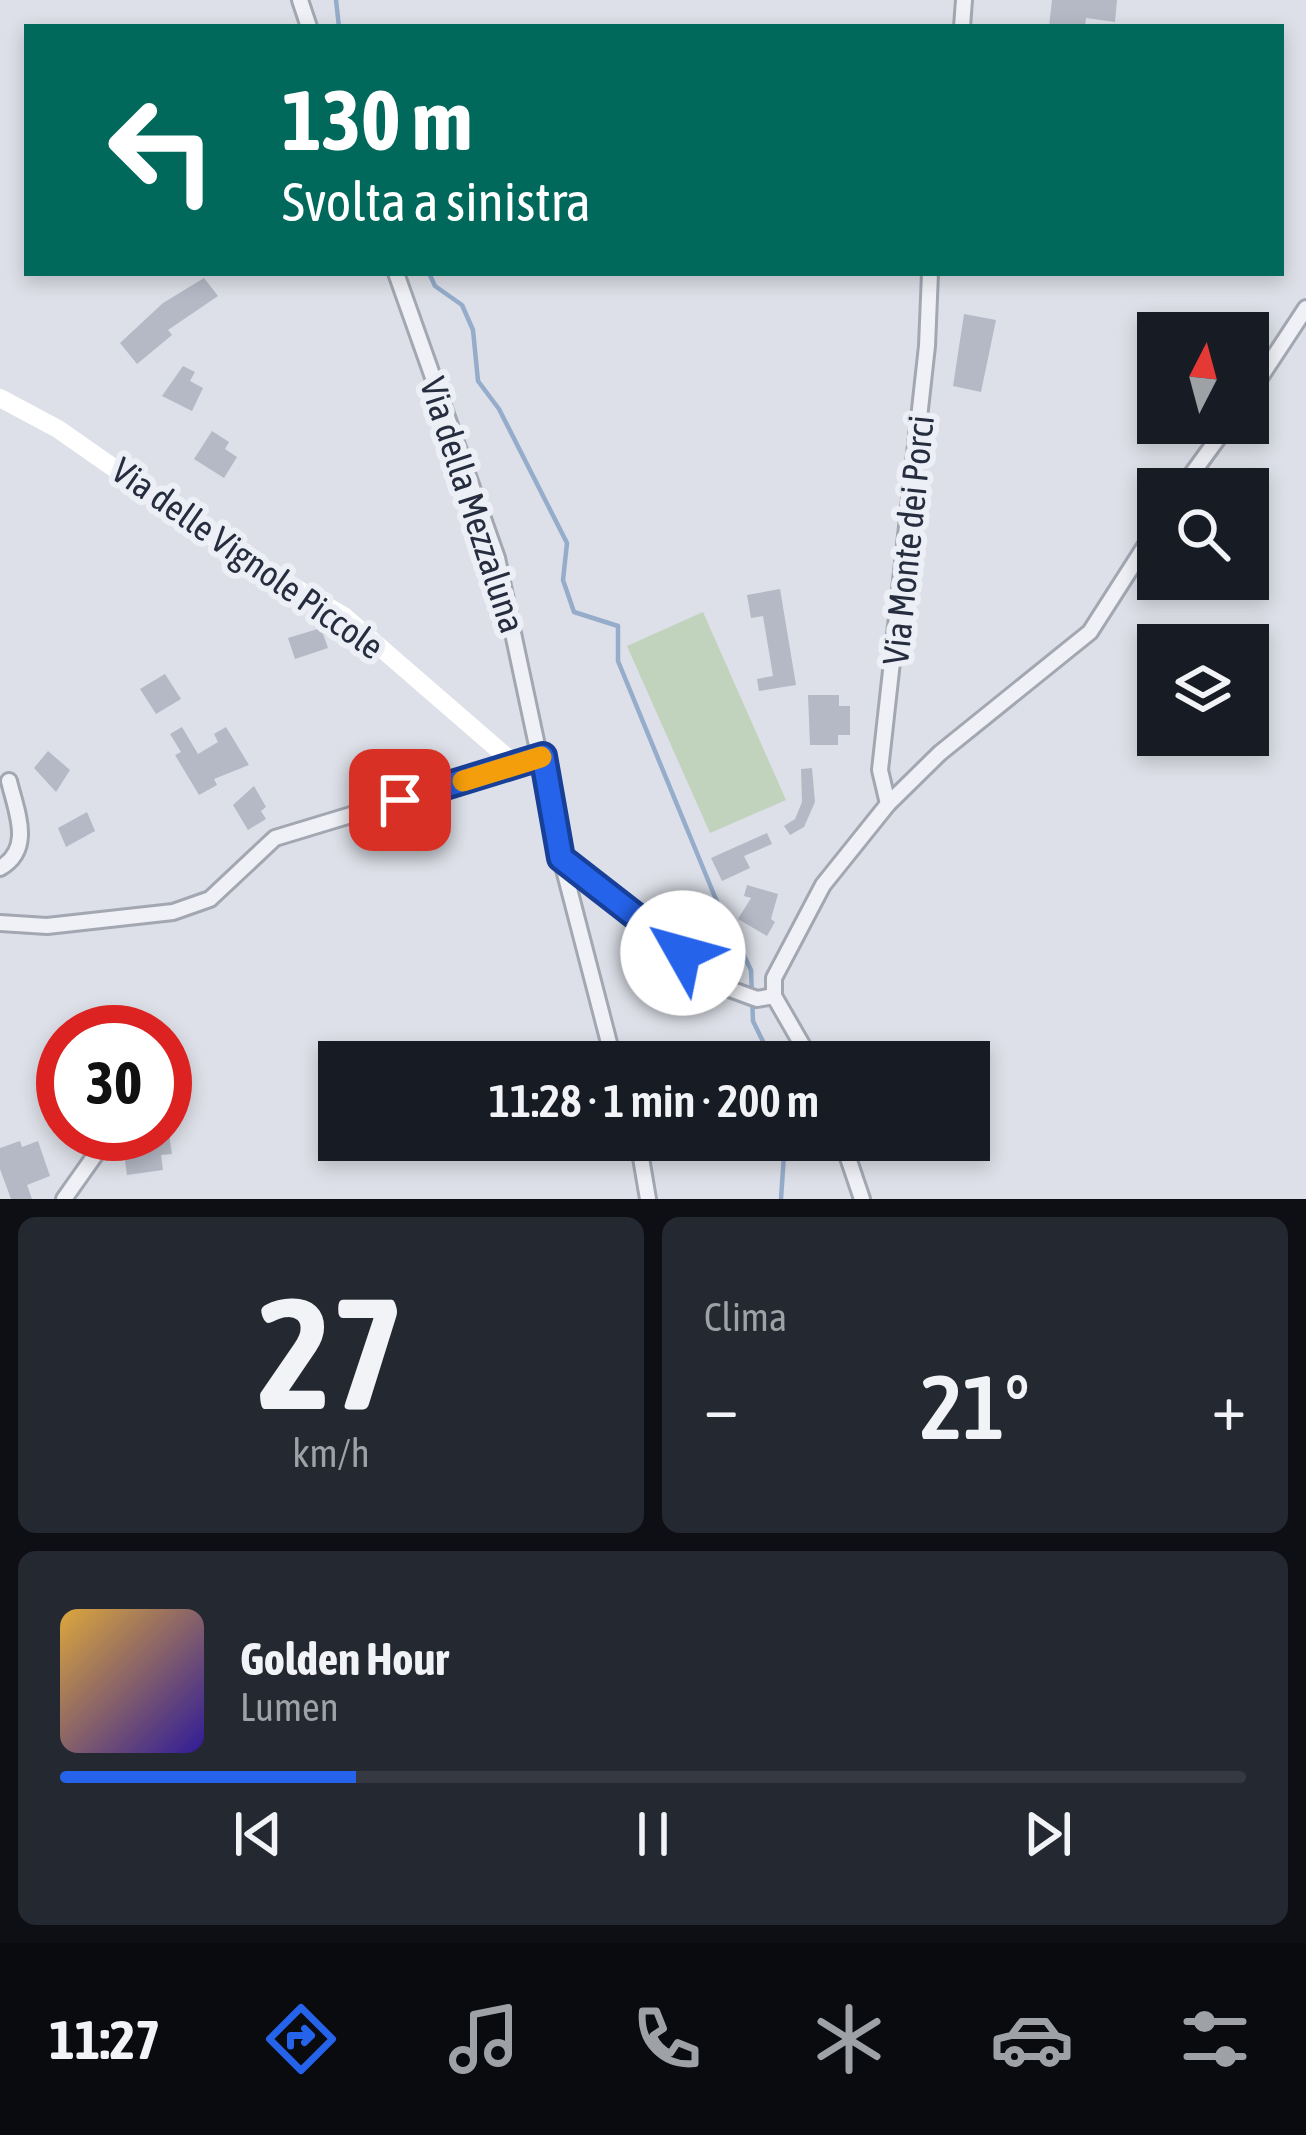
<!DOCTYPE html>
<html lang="it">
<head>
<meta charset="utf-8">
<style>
  :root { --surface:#171b24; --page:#242831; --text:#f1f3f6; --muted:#9ea1a6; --line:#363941; --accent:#2563eb }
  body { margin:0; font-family:"Asap Condensed",sans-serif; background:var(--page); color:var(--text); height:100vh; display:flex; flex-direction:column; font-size:45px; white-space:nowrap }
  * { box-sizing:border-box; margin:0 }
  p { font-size:39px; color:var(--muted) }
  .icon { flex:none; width:66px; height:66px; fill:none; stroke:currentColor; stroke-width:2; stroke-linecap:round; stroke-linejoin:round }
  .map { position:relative; height:1199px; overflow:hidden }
  .details { display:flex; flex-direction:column; gap:18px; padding:18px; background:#0d0f14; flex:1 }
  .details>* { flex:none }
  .banner { position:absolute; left:24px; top:24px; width:1260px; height:252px; border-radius:0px; box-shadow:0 6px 18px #0003; background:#00695c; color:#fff; overflow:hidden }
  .needle { width:78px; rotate:6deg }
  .buttons { position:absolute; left:1137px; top:312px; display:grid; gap:24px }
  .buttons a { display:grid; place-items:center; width:132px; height:132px; border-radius:0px; background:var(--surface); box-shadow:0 6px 18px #0003; font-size:60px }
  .speed { position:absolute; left:36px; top:1005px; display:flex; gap:24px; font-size:60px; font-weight:700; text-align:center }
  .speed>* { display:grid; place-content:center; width:156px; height:156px; border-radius:50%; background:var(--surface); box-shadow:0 6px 18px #0003; line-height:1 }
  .speed .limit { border:18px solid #d22; background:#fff; color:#111 }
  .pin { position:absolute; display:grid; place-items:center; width:102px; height:102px; color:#fff; margin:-51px; border-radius:24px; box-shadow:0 6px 18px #0006 }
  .me { position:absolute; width:132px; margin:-66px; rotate:308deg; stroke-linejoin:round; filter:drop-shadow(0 0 9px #0008) }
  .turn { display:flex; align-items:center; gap:42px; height:252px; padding:0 60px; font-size:54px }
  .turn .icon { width:156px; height:156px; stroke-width:2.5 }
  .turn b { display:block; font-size:84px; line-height:102px }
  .big { font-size:90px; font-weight:600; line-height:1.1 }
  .details .widget { flex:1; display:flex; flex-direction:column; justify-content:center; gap:18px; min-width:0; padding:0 42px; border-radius:18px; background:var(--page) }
  .details .dial { align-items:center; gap:0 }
  .dial b { font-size:156px; line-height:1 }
  .song { display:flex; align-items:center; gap:36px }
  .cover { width:144px; height:144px; border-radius:18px; background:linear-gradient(135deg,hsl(40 70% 55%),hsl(250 70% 35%)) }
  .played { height:12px; border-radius:6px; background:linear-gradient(90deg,var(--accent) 25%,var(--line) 25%) }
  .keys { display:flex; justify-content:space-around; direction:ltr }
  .heat { display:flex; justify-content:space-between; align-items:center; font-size:66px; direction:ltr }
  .details .tiles { flex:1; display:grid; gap:18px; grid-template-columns:1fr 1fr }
  .widget:last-child { grid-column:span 2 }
  .trip { position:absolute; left:318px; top:1041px; width:672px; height:120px; border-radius:0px; background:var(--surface); box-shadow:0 6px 18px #0003; font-weight:600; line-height:120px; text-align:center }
  .tab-bar { display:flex; height:192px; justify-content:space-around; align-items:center; background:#090b0e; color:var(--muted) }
  .tab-bar .icon { width:84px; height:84px }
  .tab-bar .active { color:var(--accent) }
  .tab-bar b { font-size:54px; color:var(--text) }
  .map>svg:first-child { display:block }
</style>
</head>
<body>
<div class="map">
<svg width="1306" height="1199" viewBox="0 0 1306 1199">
  <rect width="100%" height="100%" fill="#dde0e8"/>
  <path fill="#c1d2bd" d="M 703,612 L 786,800 L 710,833 L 627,646 Z"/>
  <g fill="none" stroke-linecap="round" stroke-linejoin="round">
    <g stroke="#95accb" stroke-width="4.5">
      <path d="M 336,0 L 339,27"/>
      <path d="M 429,273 L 435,286 L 462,305 L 473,330 L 478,381 L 499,409 L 567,543 L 563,580 L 574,612 L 618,626 L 618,661 L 715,897 L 751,970 L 753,1021 L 773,1062"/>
      <path d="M 781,1199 L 785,1140"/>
    </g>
  </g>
  <g fill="#b4b9c5">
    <path d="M 1052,0 L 1117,0 L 1115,22 L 1086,18 L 1085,27 L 1049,27 Z"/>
    <path d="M 204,278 L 218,296 L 168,330 L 172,335 L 137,364 L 120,343 L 163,303 Z"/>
    <path d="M 964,314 L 996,320 L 981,392 L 953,386 Z"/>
    <path d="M 183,366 L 195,372 L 190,381 L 203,388 L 192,411 L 162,396 Z"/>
    <path d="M 212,431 L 229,442 L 225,449 L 237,457 L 224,478 L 194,459 Z"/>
    <path d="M 780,589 L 796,685 L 759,691 L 757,679 L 773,676 L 763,616 L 751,618 L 747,595 Z"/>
    <path d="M 321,628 L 328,648 L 295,659 L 288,638 Z"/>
    <path d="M 165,674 L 181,699 L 156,714 L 140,689 Z"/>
    <path d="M 808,695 L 839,695 L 839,706 L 850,706 L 850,735 L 838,735 L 838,745 L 810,745 Z"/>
    <path d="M 182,727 L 198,754 L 218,742 L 214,734 L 226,727 L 249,765 L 214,779 L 217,785 L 199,795 L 175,755 L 181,752 L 170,734 Z"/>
    <path d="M 48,751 L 70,770 L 56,792 L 34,768 Z"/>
    <path d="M 812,768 L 815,802 L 804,827 L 790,835 L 784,826 L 795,819 L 802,802 L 801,769 Z"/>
    <path d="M 254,786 L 266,807 L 261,811 L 266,819 L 248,830 L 233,805 Z"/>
    <path d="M 87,812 L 95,831 L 66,847 L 58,828 Z"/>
    <path d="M 767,833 L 772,844 L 744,856 L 750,868 L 722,881 L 711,858 Z"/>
    <path d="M 747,885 L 778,894 L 771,919 L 775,922 L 767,936 L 738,919 L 751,898 L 744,896 Z"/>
    <path d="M 135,1134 L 169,1134 L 172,1154 L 161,1155 L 163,1170 L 127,1175 L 124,1154 L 138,1152 Z"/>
    <path d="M 20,1141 L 22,1147 L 38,1141 L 50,1176 L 27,1185 L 32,1199 L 11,1199 L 0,1169 L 0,1148 Z"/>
  </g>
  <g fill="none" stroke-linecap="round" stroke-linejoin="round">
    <defs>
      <g id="street">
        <path d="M 300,0 L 309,27"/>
        <path d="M 962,27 L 964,0"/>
        <path d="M 396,273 L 497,558 L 561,858"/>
        <path d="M 1248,396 L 1306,308"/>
        <path d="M 1181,489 L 1229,423"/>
        <path d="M 888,804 L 880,770 L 927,346 L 930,273"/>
        <path d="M 0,868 C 34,849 16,811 9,781"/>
        <path d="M 0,923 L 47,926 L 173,912 L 210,899 L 275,838 L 516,765"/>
        <path d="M 614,1062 L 561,858 L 727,988 L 757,999 L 774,996"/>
        <path d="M 812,1062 L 774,996 L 774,978 L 823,885 L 888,804 L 940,753 L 1090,632 L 1158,526"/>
        <path d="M 638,1140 L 648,1199"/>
        <path d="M 842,1140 L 862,1199"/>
        <path d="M 64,1199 L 110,1134"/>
      </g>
    </defs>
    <use href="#street" stroke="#a2a7b2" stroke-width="20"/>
    <use href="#street" stroke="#f0f1f6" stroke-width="14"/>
    <path stroke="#fff" stroke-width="18" d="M 0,398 L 58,429 L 234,552 L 344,616 L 516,765 L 543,756"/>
  </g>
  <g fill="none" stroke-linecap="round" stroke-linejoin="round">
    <defs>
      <path id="route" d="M 400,800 L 543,756 L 561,858 L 683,953"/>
    </defs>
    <use href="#route" stroke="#184099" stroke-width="30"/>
    <use href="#route" stroke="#2563eb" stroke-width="21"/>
    <path stroke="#f59e0b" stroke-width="21" d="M 463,781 L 541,757"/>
  </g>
  <g text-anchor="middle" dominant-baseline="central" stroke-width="12" stroke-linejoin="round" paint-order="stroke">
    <g font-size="36" fill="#252d3f" stroke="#eceff5">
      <text transform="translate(473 505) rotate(72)">Via della Mezzaluna</text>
      <text transform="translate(908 540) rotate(-84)">Via Monte dei Porci</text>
      <text transform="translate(248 558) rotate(35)">Via delle Vignole Piccole</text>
    </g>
  </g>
</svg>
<div class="buttons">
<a><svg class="needle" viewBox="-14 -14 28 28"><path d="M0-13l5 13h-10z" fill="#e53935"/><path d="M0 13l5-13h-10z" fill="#9ea1a6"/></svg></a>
<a><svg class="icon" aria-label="search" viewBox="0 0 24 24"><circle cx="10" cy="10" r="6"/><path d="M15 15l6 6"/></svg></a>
<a><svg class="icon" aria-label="layers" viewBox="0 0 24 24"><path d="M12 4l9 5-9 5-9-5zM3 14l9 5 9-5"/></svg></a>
</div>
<div class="speed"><div class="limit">30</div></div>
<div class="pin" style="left:400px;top:800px;background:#d93025"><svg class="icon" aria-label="arrive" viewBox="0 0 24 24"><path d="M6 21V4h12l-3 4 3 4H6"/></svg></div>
<svg class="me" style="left:683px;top:953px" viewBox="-20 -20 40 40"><circle r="19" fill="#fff"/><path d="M0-13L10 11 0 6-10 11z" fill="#2563eb"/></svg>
<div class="trip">11:28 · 1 min · 200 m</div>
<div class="banner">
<div class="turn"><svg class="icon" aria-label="left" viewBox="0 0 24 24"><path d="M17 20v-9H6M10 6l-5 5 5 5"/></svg><div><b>130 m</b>Svolta a sinistra</div></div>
</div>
</div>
<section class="details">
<div class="tiles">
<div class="widget dial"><b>27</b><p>km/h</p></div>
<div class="widget"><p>Clima</p>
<div class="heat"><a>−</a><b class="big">21°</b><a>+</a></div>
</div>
<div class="widget">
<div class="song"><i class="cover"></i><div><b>Golden Hour</b><p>Lumen</p></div></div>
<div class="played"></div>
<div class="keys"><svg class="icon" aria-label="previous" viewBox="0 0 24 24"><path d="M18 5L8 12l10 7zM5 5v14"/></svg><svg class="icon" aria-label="pause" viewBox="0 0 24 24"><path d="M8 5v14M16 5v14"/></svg><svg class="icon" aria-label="next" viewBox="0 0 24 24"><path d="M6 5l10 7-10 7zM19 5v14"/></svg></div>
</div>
</div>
</section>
<nav class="tab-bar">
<b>11:27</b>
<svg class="icon active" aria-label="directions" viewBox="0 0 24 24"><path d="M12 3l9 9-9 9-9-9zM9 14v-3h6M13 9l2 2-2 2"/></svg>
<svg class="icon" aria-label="music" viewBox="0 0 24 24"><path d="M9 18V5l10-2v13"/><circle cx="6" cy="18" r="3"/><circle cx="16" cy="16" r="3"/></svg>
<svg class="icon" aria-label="phone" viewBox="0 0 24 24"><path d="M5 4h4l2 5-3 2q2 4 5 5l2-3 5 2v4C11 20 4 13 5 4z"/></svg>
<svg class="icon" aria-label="climate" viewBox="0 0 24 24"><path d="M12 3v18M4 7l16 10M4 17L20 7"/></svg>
<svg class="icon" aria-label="car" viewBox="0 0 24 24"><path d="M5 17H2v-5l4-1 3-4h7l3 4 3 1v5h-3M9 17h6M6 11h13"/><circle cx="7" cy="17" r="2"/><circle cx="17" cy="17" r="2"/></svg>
<svg class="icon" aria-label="filters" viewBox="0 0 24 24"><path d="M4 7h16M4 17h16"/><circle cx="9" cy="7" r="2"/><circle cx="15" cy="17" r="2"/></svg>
</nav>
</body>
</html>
